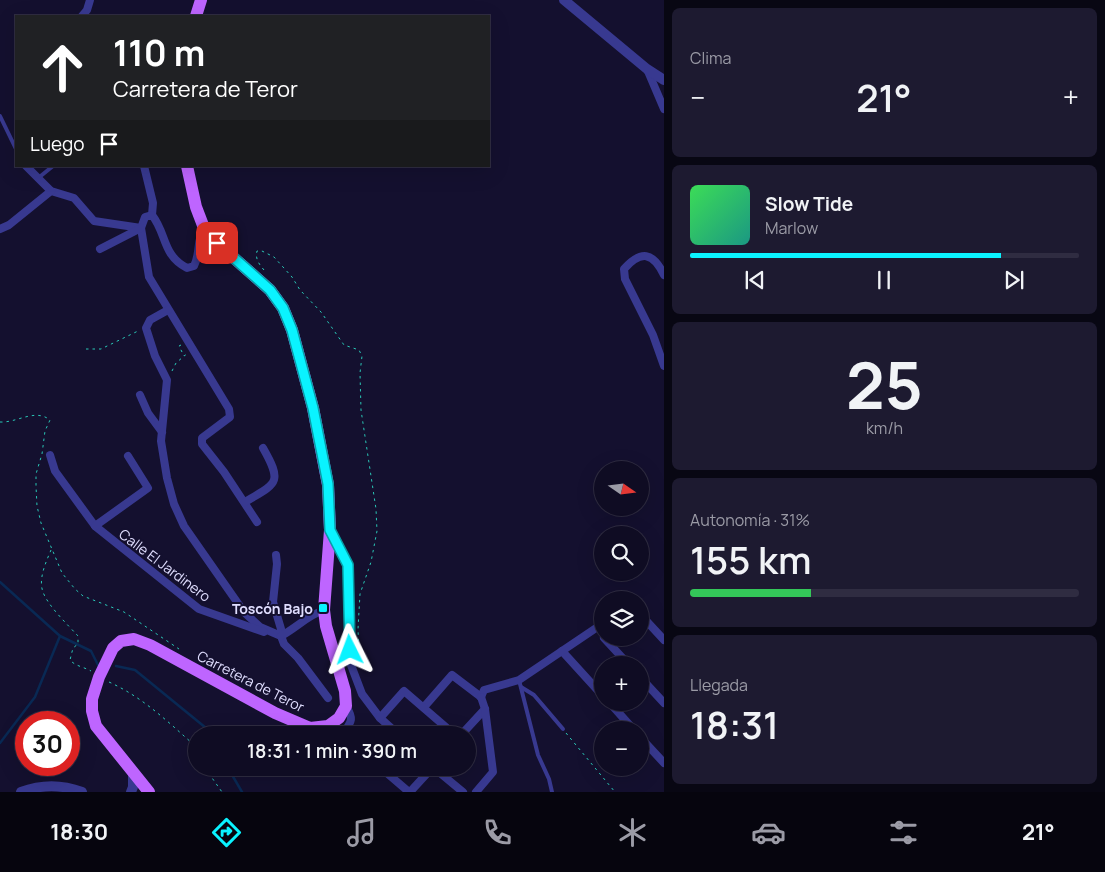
<!DOCTYPE html>
<html lang="es">
<head>
<meta charset="utf-8">
<style>
  :root { --surface:#0f0c23; --page:#1d1a30; --text:#f1f3f6; --muted:#9b9ba6; --line:#2f2c41; --accent:#0af3ff }
  body { margin:0; font-family:Manrope,sans-serif; background:var(--page); color:var(--text); height:100vh; display:flex; flex-direction:column; font-size:19px; white-space:nowrap }
  * { box-sizing:border-box; margin:0 }
  p { font-size:16px; color:var(--muted) }
  .icon { flex:none; width:28px; height:28px; fill:none; stroke:currentColor; stroke-width:2; stroke-linecap:round; stroke-linejoin:round }
  .map { position:relative; flex:1; overflow:hidden }
  .panel { display:flex; flex-direction:column; gap:8px; padding:8px; background:#080713; width:441px }
  .panel>* { flex:none }
  .banner { position:absolute; left:15px; top:15px; width:475px; height:152px; border-radius:0px; box-shadow:0 5px 20px #0002,0 0 0 1px var(--line); background:#202124; color:#fff; overflow:hidden }
  .needle { width:32px; rotate:104deg }
  .buttons { position:absolute; left:594px; top:461px; display:grid; gap:10px }
  .buttons a { display:grid; place-items:center; width:55px; height:55px; border-radius:50%; background:var(--surface); box-shadow:0 5px 20px #0002,0 0 0 1px var(--line); font-size:25px }
  .speed { position:absolute; left:15px; top:711px; display:flex; gap:10px; font-size:25px; font-weight:700; text-align:center }
  .speed>* { display:grid; place-content:center; width:65px; height:65px; border-radius:50%; background:var(--surface); box-shadow:0 5px 20px #0002,0 0 0 1px var(--line); line-height:1 }
  .speed .limit { border:8px solid #d22; background:#fff; color:#111 }
  .pin { position:absolute; display:grid; place-items:center; width:42px; height:42px; color:#fff; margin:-21px; border-radius:10px; box-shadow:0 2px 8px #0006 }
  .me { position:absolute; width:55px; margin:-28px; rotate:357deg; stroke-linejoin:round; filter:drop-shadow(0 0 4px #0008) }
  .turn { display:flex; align-items:center; gap:18px; height:105px; padding:0 15px; font-size:22px }
  .turn .icon { width:65px; height:65px; stroke-width:2.5 }
  .turn b { display:block; font-size:35px; line-height:42px }
  .then { display:flex; align-items:center; height:48px; padding:0 15px; background:#0003; gap:10px; font-size:19px }
  .big { font-size:38px; font-weight:600; line-height:1.1 }
  .panel .card { flex:1; display:flex; flex-direction:column; justify-content:center; gap:8px; min-width:0; padding:0 18px; border-radius:8px; background:var(--page) }
  .panel .dial { align-items:center; gap:0 }
  .dial b { font-size:65px; line-height:1 }
  .song { display:flex; align-items:center; gap:15px }
  .cover { width:60px; height:60px; border-radius:8px; background:linear-gradient(135deg,hsl(130 70% 55%),hsl(170 70% 35%)) }
  .played { height:5px; border-radius:2px; background:linear-gradient(90deg,var(--accent) 80%,var(--line) 80%) }
  .keys { display:flex; justify-content:space-around; direction:ltr }
  .heat { display:flex; justify-content:space-between; align-items:center; font-size:28px; direction:ltr }
  .charge { height:8px; border-radius:4px; background:linear-gradient(90deg,#34c759 31%,var(--line) 0) }
  .trip { position:absolute; left:188px; top:726px; width:288px; height:50px; border-radius:25px; background:var(--surface); box-shadow:0 5px 20px #0002,0 0 0 1px var(--line); font-weight:600; line-height:50px; text-align:center }
  .tabs { display:flex; height:80px; justify-content:space-around; align-items:center; background:#06050e; color:var(--muted) }
  .tabs .icon { width:35px; height:35px }
  .tabs .on { color:var(--accent) }
  .tabs b { font-size:22px; color:var(--text) }
  main { display:flex; flex:1; min-height:0 }
  .map>svg:first-child { display:block }
</style>
</head>
<body>
<main>
<div class="map">
<svg width="664" height="792" viewBox="0 0 664 792">
  <rect width="100%" height="100%" fill="#14102f"/>
  <g fill="none" stroke-linecap="round" stroke-linejoin="round">
    <g stroke="#092954" stroke-width="2.5">
      <path d="M 0,582 L 60,636 L 91,651 L 98,665"/>
      <path d="M 116,666 L 135,670 L 206,728 L 209,735"/>
      <path d="M 0,743 L 35,697 L 60,636"/>
      <path d="M 228,768 L 242,792"/>
    </g>
    <g stroke="#29c8b7" stroke-width="1" stroke-dasharray="2.5 4" stroke-linecap="butt">
      <path d="M 264,270 C 259,264 255,259 257,251 L 262,251 L 274,257 L 292,277 L 300,290 L 321,312 L 344,345 L 359,350 L 362,356 L 360,373 L 361,410 L 376,509 L 377,531 L 371,562 L 360,594 L 358,629 L 359,658"/>
      <path d="M 181,345 L 179,346 L 184,356 L 187,354"/>
      <path d="M 86,349 L 101,349 L 138,331"/>
      <path d="M 172,371 L 176,363 L 183,357"/>
      <path d="M 0,422 C 17,423 35,408 50,420 L 45,431 L 42,454 L 36,474 L 36,486 L 37,506 L 41,523 L 62,573 L 75,589 L 83,596 L 124,612 L 179,649"/>
      <path d="M 51,550 C 46,562 38,579 43,592 C 48,606 68,625 78,636 L 78,644 L 73,648 L 70,660 C 75,666 84,667 91,671"/>
      <path d="M 109,682 C 142,697 166,720 193,744 L 196,751"/>
      <path d="M 566,733 L 615,792"/>
      <path d="M 205,768 L 222,792"/>
    </g>
    <g stroke="#383990" stroke-width="4">
      <path d="M 0,116 L 16,149"/>
      <path d="M 37,179 L 53,166"/>
      <path d="M 519,680 L 538,755 L 549,779 L 552,792"/>
      <path d="M 521,687 L 534,695 L 563,729"/>
    </g>
    <g stroke="#383990" stroke-width="8">
      <path d="M 82,16 L 87,10 L 90,0"/>
      <path d="M 647,69 L 664,109"/>
      <path d="M 26,166 L 51,191 L 74,198 L 94,221 L 141,228"/>
      <path d="M 144,166 L 153,203 L 152,215"/>
      <path d="M 204,228 C 196,241 201,252 194,266 L 187,268 C 162,255 167,234 152,215 L 145,217 L 141,228 L 149,277 L 229,409 L 230,417 L 202,438 L 202,444 L 224,472 L 257,522"/>
      <path d="M 0,229 L 9,225 L 51,191"/>
      <path d="M 100,249 L 141,228"/>
      <path d="M 664,275 C 653,252 641,250 624,269 L 625,279 L 653,335 L 664,366"/>
      <path d="M 168,310 L 150,320 L 146,328 L 155,356 L 167,380 L 161,441 L 167,478 L 174,504 L 184,526 L 244,612 L 260,627 L 281,636"/>
      <path d="M 140,395 L 148,413 L 162,432"/>
      <path d="M 50,455 L 55,471 L 95,526 L 199,609 L 264,632"/>
      <path d="M 245,502 C 277,483 283,483 263,448"/>
      <path d="M 95,526 L 148,488 L 128,456"/>
      <path d="M 331,532 L 348,565 L 348,635 L 351,665 L 362,694 L 380,718 L 399,735"/>
      <path d="M 276,555 L 277,564 L 273,602 L 281,629 L 281,636 L 284,644 L 298,658 L 328,698"/>
      <path d="M 640,614 L 664,640"/>
      <path d="M 281,636 C 296,628 308,615 324,610"/>
      <path d="M 604,638 L 629,665"/>
      <path d="M 562,651 L 602,695"/>
      <path d="M 640,677 L 664,703"/>
      <path d="M 481,697 L 484,690 L 519,680 L 602,624"/>
      <path d="M 609,702 L 634,730"/>
      <path d="M 424,707 L 452,675 L 481,697"/>
      <path d="M 380,718 L 404,691 L 455,735"/>
      <path d="M 343,734 C 352,721 354,719 346,706"/>
      <path d="M 461,735 L 485,709"/>
      <path d="M 640,737 L 664,763"/>
      <path d="M 381,768 L 409,792"/>
      <path d="M 434,768 L 463,792"/>
      <path d="M 410,792 L 432,768"/>
      <path d="M 476,792 L 493,772 L 485,709 L 481,697"/>
    </g>
    <g stroke="#383990" stroke-width="10">
      <path d="M 564,0 L 647,69 L 664,80"/>
      <path d="M 21,792 C 42,784 61,784 82,792"/>
      <path d="M 131,792 L 133,787 L 133,772"/>
    </g>
    <g stroke="#be65ff" stroke-width="12">
      <path d="M 196,16 L 201,0"/>
      <path d="M 149,792 L 96,726 L 92,711 L 92,699 L 99,677 L 113,648 L 121,641 L 134,639 L 150,645 L 275,713 L 310,728 L 328,726 L 339,718 L 346,706 L 345,691 L 326,626 L 324,610 L 330,530 L 328,485 L 313,408 L 292,330 L 283,308 L 270,290 L 217,243 L 204,228 L 196,207 L 187,166"/>
    </g>
  </g>
  <g fill="none" stroke-linecap="round" stroke-linejoin="round">
    <defs>
      <path id="route" d="M 217,243 L 270,290 L 283,308 L 292,330 L 313,408 L 328,484 L 330,530 L 348,565 L 350,650"/>
    </defs>
    <use href="#route" stroke="#069ea6" stroke-width="12"/>
    <use href="#route" stroke="#0af3ff" stroke-width="9"/>
  </g>
  <rect fill="#0af3ff" stroke="#14102f" stroke-width="2" x="318" y="603" width="10" height="10" rx="2.5"/>
  <g text-anchor="middle" dominant-baseline="central" stroke-width="4" stroke-linejoin="round" paint-order="stroke">
    <g font-size="14" fill="#e0deff" stroke="#14102f">
      <text transform="translate(165 565) rotate(37)">Calle El Jardinero</text>
      <text transform="translate(251 681) rotate(27)">Carretera de Teror</text>
    </g>
    <g font-size="14" font-weight="bold" fill="#e0deff" stroke="#14102f" text-anchor="end">
      <text x="313" y="608">Toscón Bajo</text>
    </g>
  </g>
</svg>
<div class="buttons">
<a><svg class="needle" viewBox="-14 -14 28 28"><path d="M0-13l5 13h-10z" fill="#e53935"/><path d="M0 13l5-13h-10z" fill="#9b9ba6"/></svg></a>
<a><svg class="icon" aria-label="search" viewBox="0 0 24 24"><circle cx="10" cy="10" r="6"/><path d="M15 15l6 6"/></svg></a>
<a><svg class="icon" aria-label="layers" viewBox="0 0 24 24"><path d="M12 4l9 5-9 5-9-5zM3 14l9 5 9-5"/></svg></a>
<a>+</a>
<a>−</a>
</div>
<div class="speed"><div class="limit">30</div></div>
<div class="pin" style="left:217px;top:243px;background:#d93025"><svg class="icon" aria-label="arrive" viewBox="0 0 24 24"><path d="M6 21V4h12l-3 4 3 4H6"/></svg></div>
<svg class="me" style="left:350px;top:650px" viewBox="-20 -20 40 40"><path d="M0-17L14 15 0 8-14 15z" fill="#0af3ff" stroke="#fff" stroke-width="4"/></svg>
<div class="trip">18:31 · 1 min · 390 m</div>
<div class="banner">
<div class="turn"><svg class="icon" aria-label="ahead" viewBox="0 0 24 24"><path d="M12 20V5M6 11l6-6 6 6"/></svg><div><b>110 m</b>Carretera de Teror</div></div>
<div class="then">Luego<svg class="icon" aria-label="arrive" viewBox="0 0 24 24"><path d="M6 21V4h12l-3 4 3 4H6"/></svg></div>
</div>
</div>
<section class="panel">
<div class="card"><p>Clima</p>
<div class="heat"><a>−</a><b class="big">21°</b><a>+</a></div>
</div>
<div class="card">
<div class="song"><i class="cover"></i><div><b>Slow Tide</b><p>Marlow</p></div></div>
<div class="played"></div>
<div class="keys"><svg class="icon" aria-label="previous" viewBox="0 0 24 24"><path d="M18 5L8 12l10 7zM5 5v14"/></svg><svg class="icon" aria-label="pause" viewBox="0 0 24 24"><path d="M8 5v14M16 5v14"/></svg><svg class="icon" aria-label="next" viewBox="0 0 24 24"><path d="M6 5l10 7-10 7zM19 5v14"/></svg></div>
</div>
<div class="card dial"><b>25</b><p>km/h</p></div>
<div class="card"><p>Autonomía · 31%</p><b class="big">155 km</b><div class="charge"></div></div>
<div class="card"><p>Llegada</p><b class="big">18:31</b></div>
</section>
</main>
<nav class="tabs">
<b>18:30</b>
<svg class="icon on" aria-label="directions" viewBox="0 0 24 24"><path d="M12 3l9 9-9 9-9-9zM9 14v-3h6M13 9l2 2-2 2"/></svg>
<svg class="icon" aria-label="music" viewBox="0 0 24 24"><path d="M9 18V5l10-2v13"/><circle cx="6" cy="18" r="3"/><circle cx="16" cy="16" r="3"/></svg>
<svg class="icon" aria-label="phone" viewBox="0 0 24 24"><path d="M5 4h4l2 5-3 2q2 4 5 5l2-3 5 2v4C11 20 4 13 5 4z"/></svg>
<svg class="icon" aria-label="climate" viewBox="0 0 24 24"><path d="M12 3v18M4 7l16 10M4 17L20 7"/></svg>
<svg class="icon" aria-label="car" viewBox="0 0 24 24"><path d="M5 17H2v-5l4-1 3-4h7l3 4 3 1v5h-3M9 17h6M6 11h13"/><circle cx="7" cy="17" r="2"/><circle cx="17" cy="17" r="2"/></svg>
<svg class="icon" aria-label="filters" viewBox="0 0 24 24"><path d="M4 7h16M4 17h16"/><circle cx="9" cy="7" r="2"/><circle cx="15" cy="17" r="2"/></svg>
<b>21°</b>
</nav>
</body>
</html>
